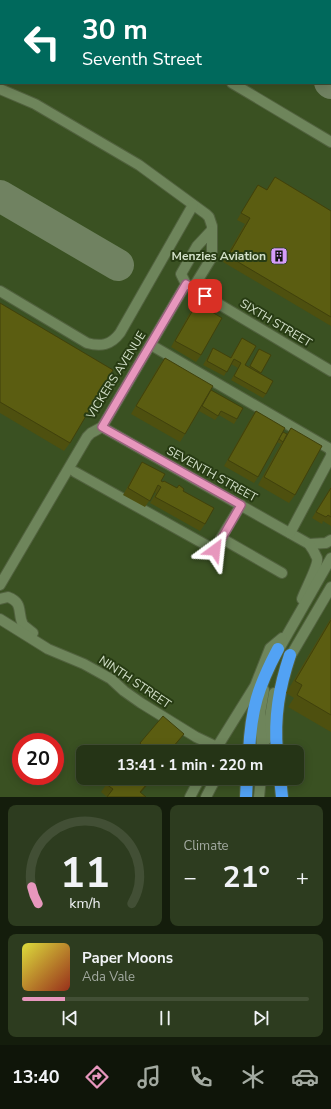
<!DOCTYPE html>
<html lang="en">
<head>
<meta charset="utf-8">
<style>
  :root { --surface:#253416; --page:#2d3c1f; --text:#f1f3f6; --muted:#a3aaa1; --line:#424f35; --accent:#e797bd }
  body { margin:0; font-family:"Nunito Sans",sans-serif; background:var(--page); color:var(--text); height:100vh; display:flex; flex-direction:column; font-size:15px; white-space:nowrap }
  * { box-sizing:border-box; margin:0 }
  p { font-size:13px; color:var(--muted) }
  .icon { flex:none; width:22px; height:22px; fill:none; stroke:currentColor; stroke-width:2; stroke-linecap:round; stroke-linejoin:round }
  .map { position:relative; height:797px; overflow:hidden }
  .sheet { display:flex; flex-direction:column; gap:8px; padding:8px; background:#141d0c; flex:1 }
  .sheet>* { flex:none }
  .top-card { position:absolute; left:0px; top:0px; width:331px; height:84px; box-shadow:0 2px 10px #0003,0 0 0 1px var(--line); background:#00695c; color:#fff; overflow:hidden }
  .speed { position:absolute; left:12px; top:733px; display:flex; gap:8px; font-size:20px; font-weight:700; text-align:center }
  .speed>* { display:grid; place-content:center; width:52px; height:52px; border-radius:50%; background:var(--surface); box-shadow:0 2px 10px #0003,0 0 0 1px var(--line); line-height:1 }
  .speed .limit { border:6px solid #d22; background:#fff; color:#111 }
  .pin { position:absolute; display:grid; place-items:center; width:34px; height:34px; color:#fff; margin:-17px; border-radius:8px; box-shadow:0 2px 6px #0006 }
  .me { position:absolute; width:44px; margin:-22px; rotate:30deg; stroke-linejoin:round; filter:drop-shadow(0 0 3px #0008) }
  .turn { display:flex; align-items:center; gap:14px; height:84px; padding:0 16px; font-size:18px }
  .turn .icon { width:52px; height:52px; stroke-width:2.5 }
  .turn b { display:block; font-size:28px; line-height:34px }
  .big { font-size:30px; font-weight:700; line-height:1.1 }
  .sheet .widget { flex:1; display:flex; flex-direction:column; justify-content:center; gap:6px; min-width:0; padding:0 14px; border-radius:8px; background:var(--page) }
  .sheet .dial { align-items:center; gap:0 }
  .dial svg { height:104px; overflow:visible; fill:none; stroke:var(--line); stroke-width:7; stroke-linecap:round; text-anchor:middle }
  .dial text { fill:var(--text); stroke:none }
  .song { display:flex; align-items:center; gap:12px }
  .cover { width:48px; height:48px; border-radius:6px; background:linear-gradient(135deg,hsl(60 70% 55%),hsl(10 70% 35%)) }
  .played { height:4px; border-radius:2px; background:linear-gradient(90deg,var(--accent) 15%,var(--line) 15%) }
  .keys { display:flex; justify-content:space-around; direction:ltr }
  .heat { display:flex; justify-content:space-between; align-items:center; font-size:22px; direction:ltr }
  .sheet .tiles { flex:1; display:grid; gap:8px; grid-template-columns:1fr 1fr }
  .widget:last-child { grid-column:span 2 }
  .trip { position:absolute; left:76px; top:745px; width:228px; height:40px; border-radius:8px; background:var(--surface); box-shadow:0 2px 10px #0003,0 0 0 1px var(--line); font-weight:700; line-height:40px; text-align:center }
  .tab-bar { display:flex; height:64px; justify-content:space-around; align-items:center; background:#0f1509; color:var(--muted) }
  .tab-bar .icon { width:28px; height:28px }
  .tab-bar .on { color:var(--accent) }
  .tab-bar b { font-size:18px; color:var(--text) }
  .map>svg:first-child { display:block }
</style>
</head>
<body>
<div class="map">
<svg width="331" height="797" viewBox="0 0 331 797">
  <rect width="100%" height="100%" fill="#31451e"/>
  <path fill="#3a5122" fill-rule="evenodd" d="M 0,0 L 331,0 L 331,797 L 0,797 ZM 1,1 L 330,1 L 330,83 L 1,83 ZM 21,742 L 55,742 L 55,776 L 21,776 ZM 83,752 L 297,752 L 297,778 L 83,778 Z"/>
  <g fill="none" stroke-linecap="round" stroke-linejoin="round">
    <g stroke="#708261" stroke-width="32">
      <path d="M 193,0 L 194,1"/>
      <path d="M 330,82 L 331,83"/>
      <path d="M 0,196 L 118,265"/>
    </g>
    <defs>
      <g id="minor">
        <path d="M 43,0 L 45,1"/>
        <path d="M 289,0 L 291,1"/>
        <path d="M 234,1 L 234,0"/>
        <path d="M 330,24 L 331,25"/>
        <path d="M 232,83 L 331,142"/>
        <path d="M 0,89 L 35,104 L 139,165 L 206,214 L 209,217 L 212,226 L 212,257 L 193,288"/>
        <path d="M 186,284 L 181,274 L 197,246 L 211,231"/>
        <path d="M 187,285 L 331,371"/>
        <path d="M 0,291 L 87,343 C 101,347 111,345 120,333 L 193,205"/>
        <path d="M 151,345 L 325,446 L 330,449 L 331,452"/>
        <path d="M 102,427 L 309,544 L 326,543 L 331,540"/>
        <path d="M 75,472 L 215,550 L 221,538"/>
        <path d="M 241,505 L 221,538 L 282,573"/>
        <path d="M 290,533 L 331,456"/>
        <path d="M 0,585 L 87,437 L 91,433 L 102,427 L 186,284"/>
        <path d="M 0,599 L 8,597 C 24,603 17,613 23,625 L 33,633"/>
        <path d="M 302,599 C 305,590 319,565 317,558 C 315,553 312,548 309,544"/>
        <path d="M 0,619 L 48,649 L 84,664 L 111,679 L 124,691 L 141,703 L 196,737 L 217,747 L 220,752"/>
        <path d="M 275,656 L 331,558"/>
        <path d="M 287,662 L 331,587"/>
        <path d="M 266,740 L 274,693"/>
        <path d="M 214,752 L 255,686 L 270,648 L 282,638"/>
        <path d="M 262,752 L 260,714 L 264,690"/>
        <path d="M 190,797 L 200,778"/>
        <path d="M 206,797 L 216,778"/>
        <path d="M 259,797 L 261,778"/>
      </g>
      <g id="highway">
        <path d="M 249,752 C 251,709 258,687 278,649"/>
        <path d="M 277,752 C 274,717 279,688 290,655"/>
        <path d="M 280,778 L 282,797"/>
        <path d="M 246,797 L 247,778"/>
      </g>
    </defs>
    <use href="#minor" stroke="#51613e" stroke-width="12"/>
    <use href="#highway" stroke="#51613e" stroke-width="14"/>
    <use href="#minor" stroke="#6e855b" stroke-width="10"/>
    <use href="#highway" stroke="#52a2f4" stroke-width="12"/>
  </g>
  <g fill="#4e500f">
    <path d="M 275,177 L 331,211 L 331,326 L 223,262 L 245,224 L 237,220 L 254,191 L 258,185 L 266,190 Z"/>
    <path d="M 0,303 L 70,443 L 64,451 L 0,413 Z"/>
    <path d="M 197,303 L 201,355 L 196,362 L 171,347 L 192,309 Z"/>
    <path d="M 242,338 L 245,365 L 249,367 L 259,349 L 271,355 L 260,374 L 266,394 L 263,398 L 231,380 L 238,368 L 231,364 L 224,376 L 203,365 L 213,348 L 230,358 Z"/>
    <path d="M 165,358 L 211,390 L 237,419 L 234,424 L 219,415 L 215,420 L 199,411 L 185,434 L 180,442 L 131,414 L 159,366 Z"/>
    <path d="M 256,411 L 283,432 L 287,434 L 291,428 L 295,495 L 289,503 L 258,485 L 281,444 L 277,442 L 258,477 L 254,483 L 224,466 L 251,418 Z"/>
    <path d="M 142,462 L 161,481 L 177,488 L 179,485 L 205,524 L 200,531 L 150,503 L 156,493 L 155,492 L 145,507 L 123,495 L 138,468 Z"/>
    <path d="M 331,487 L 331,526 L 323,521 L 322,524 L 312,518 Z"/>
    <path d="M 331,618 L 331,732 L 288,707 L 294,698 L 286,693 Z"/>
    <path d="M 184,734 L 173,748 L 174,752 L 135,752 L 135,751 L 140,743 Z"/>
    <path d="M 111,778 L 153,778 L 141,792 L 107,797 L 101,792 Z"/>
  </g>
  <path fill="#40410c" d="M 152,778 L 153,778 L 137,797 L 140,792 Z"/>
  <g fill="#5b5d11" stroke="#40410c">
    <path d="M 275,177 L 331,211 L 331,317 L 228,256 L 250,218 L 241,213 L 258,185 L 267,190 Z"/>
    <path d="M 0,303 L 113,370 L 70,443 L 0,402 Z"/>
    <path d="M 197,303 L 222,318 L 201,355 L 175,341 Z"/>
    <path d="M 242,338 L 256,346 L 245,365 L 273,381 L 266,394 L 234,376 L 241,363 L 234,359 L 227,372 L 207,361 L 213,348 L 231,358 Z"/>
    <path d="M 259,349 L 271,355 L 261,373 L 250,366 Z"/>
    <path d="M 165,358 L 213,386 L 185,434 L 136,406 Z"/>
    <path d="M 211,390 L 243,408 L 237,419 L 221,411 L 218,416 L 202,406 Z"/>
    <path d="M 256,411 L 285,428 L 258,477 L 228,460 Z"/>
    <path d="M 291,428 L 322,446 L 295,495 L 264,477 Z"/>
    <path d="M 283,432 L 287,434 L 283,442 L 279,439 Z"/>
    <path d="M 142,462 L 165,474 L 161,481 L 163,482 L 164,481 L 177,488 L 179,485 L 184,489 L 183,491 L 214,508 L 205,524 L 155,497 L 161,487 L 158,485 L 150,501 L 128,488 Z"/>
    <path d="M 331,488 L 331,517 L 328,515 L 326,517 L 316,512 Z"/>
    <path d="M 331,620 L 331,715 L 297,695 L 302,685 L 295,681 Z"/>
    <path d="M 163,716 L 184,734 L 172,748 L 175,750 L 174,752 L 137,752 L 142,745 L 140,743 Z"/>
    <path d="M 111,778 L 152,778 L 140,792 L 146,797 L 107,797 L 113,789 L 106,784 Z"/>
  </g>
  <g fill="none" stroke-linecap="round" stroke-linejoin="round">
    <defs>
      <path id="route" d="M 205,296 L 186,284 L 102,427 L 241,505 L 215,550"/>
    </defs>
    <use href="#route" stroke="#96627b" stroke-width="10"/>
    <use href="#route" stroke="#e797bd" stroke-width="7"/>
  </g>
  <defs>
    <symbol id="building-square" viewBox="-11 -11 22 22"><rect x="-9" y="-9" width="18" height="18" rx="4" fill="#d59cfb" stroke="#273b13"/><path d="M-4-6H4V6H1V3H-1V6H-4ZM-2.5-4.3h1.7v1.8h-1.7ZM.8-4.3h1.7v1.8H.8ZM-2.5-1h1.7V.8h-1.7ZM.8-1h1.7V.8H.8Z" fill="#111"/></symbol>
  </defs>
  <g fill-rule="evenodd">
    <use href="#building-square" x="269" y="246" width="20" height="20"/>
  </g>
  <g text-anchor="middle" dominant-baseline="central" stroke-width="4" stroke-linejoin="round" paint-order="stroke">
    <g font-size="12" font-weight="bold" fill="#d3e0c9" stroke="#273b13" text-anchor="end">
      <text x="266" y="256">Menzies Aviation</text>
    </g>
    <g font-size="12" fill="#d3e0c9" stroke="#273b13">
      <text transform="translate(276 323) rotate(31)">SIXTH STREET</text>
      <text transform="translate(116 375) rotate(-58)">VICKERS AVENUE</text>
      <text transform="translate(212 474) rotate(29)">SEVENTH STREET</text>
      <text transform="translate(135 682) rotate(34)">NINTH STREET</text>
    </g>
  </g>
</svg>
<div class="speed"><div class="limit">20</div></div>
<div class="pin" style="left:205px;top:296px;background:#d93025"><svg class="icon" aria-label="arrive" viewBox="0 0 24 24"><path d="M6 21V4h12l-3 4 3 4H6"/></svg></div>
<svg class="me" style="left:215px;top:550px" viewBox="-20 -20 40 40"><path d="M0-17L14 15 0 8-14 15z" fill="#e797bd" stroke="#fff" stroke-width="4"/></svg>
<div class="trip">13:41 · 1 min · 220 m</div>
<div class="top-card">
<div class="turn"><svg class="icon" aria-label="left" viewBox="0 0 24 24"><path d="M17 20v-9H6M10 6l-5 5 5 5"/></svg><div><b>30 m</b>Seventh Street</div></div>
</div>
</div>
<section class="sheet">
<div class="tiles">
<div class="widget dial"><svg viewBox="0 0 100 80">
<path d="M14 69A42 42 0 1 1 86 69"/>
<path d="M14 69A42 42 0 0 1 9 56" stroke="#e797bd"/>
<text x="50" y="56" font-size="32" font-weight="700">11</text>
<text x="50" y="72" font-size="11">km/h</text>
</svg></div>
<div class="widget"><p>Climate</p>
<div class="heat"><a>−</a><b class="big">21°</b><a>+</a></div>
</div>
<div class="widget">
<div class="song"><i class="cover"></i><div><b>Paper Moons</b><p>Ada Vale</p></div></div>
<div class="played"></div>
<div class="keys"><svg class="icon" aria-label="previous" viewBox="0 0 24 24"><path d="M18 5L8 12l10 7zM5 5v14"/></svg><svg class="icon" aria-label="pause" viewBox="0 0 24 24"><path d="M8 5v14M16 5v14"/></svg><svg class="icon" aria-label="next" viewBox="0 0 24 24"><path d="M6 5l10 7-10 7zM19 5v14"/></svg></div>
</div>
</div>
</section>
<nav class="tab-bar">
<b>13:40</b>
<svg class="icon on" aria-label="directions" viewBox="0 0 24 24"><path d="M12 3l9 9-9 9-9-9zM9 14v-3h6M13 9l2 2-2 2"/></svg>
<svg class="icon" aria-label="music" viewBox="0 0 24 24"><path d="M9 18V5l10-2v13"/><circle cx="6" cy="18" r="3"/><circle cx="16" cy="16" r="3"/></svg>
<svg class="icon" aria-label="phone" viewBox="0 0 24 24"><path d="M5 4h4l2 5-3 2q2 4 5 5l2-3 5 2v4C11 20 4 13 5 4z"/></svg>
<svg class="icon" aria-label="climate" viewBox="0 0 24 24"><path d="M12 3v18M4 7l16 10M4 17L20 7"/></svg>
<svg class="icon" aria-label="car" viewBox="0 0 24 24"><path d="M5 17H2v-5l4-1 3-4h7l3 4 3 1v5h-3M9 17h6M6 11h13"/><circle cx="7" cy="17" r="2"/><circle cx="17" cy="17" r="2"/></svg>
</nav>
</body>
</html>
